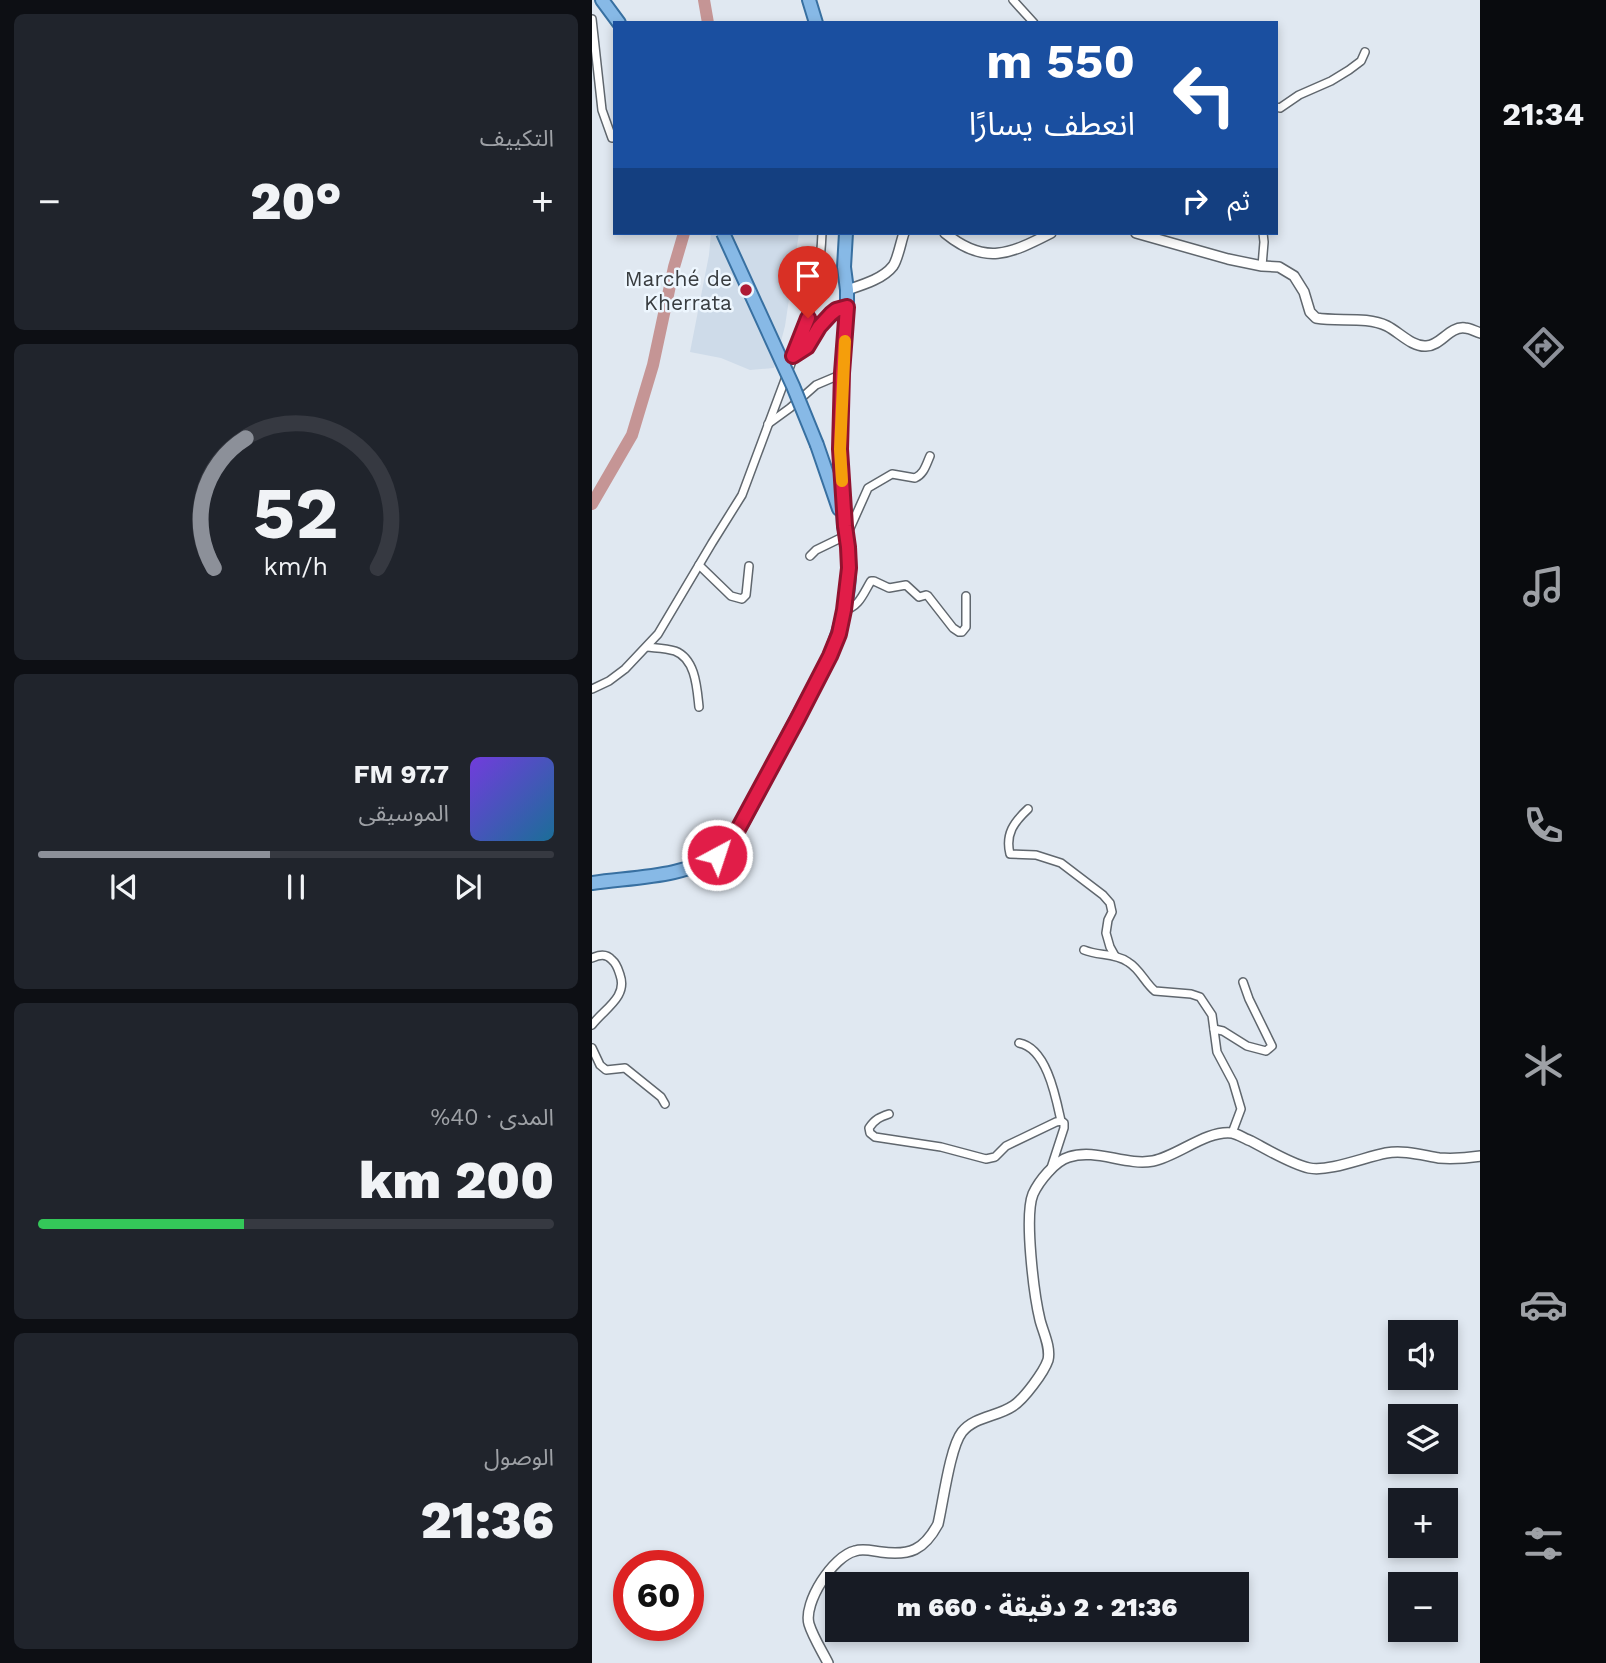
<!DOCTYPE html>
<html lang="ar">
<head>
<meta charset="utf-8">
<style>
  :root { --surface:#171b24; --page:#20242c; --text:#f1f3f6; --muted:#9ea1a6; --line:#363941; --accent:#8c9099 }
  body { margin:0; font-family:"Work Sans","Noto Sans Arabic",sans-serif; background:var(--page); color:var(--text); direction:rtl; height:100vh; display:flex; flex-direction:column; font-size:26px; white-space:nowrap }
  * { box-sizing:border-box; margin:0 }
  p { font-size:23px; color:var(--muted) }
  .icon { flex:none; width:38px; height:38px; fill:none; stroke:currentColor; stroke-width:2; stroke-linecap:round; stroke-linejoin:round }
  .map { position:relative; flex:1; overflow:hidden; direction:ltr }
  .side { display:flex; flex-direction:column; gap:14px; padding:14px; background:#0d0f14; width:592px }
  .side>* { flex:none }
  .banner { position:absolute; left:21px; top:21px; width:665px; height:214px; border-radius:0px; box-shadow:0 4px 10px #0003; direction:rtl; background:#1a4fa0; color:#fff; overflow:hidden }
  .tools { position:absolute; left:796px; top:1320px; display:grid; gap:14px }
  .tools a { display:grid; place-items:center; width:70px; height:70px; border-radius:0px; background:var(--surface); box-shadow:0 4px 10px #0003; font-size:35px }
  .speed { position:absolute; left:21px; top:1550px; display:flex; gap:14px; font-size:35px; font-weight:700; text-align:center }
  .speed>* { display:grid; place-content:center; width:91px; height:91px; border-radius:50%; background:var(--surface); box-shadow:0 4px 10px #0003; line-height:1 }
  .speed .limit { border:10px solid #d22; background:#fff; color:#111 }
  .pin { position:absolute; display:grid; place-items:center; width:60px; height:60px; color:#fff; margin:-72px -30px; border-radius:50% 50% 50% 0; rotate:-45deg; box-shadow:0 0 7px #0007 }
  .pin .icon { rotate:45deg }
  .me { position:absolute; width:77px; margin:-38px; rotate:40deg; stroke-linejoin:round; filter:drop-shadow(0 0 5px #0008) }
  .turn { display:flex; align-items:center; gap:24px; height:147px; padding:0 28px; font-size:32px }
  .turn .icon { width:91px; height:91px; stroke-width:2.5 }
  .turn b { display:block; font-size:49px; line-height:60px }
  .then { display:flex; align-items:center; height:66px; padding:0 28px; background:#0003; gap:14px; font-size:26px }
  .big { font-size:52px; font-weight:800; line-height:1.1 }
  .side .widget { flex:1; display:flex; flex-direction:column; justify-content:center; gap:10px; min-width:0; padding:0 24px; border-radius:10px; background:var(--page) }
  .side .dial { align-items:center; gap:0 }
  .dial svg { height:182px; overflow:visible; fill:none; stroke:var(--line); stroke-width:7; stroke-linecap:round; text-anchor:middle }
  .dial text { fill:var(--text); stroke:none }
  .song { display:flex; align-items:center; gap:21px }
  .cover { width:84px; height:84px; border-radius:10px; background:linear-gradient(135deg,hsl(260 70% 55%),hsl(200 70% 35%)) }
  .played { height:7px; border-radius:4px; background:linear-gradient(90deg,var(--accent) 45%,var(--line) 45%) }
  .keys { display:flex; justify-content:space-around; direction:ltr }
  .heat { display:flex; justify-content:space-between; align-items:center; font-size:38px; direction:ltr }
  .charge { height:10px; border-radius:5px; background:linear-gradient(90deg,#34c759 40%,var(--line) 0) }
  .trip { position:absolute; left:233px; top:1572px; width:424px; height:70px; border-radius:0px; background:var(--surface); box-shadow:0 4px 10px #0003; font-weight:800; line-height:70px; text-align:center; direction:rtl }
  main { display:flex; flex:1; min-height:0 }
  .menu { display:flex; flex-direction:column; width:126px; justify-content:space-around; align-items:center; background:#090b0e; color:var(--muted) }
  .menu .icon { width:49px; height:49px }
  .menu .current { color:var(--accent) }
  .menu b { font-size:32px; color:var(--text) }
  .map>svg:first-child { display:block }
</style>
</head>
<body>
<main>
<nav class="menu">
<b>21:34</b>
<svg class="icon current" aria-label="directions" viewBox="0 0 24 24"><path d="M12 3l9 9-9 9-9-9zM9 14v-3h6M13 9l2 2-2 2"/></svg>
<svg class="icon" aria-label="music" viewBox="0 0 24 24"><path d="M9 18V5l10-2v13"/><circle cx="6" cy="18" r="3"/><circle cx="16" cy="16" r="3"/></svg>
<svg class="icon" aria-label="phone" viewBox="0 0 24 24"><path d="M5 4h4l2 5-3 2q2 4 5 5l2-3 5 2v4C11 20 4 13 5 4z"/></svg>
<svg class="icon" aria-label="climate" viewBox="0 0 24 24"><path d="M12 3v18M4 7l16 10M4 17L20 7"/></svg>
<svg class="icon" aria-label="car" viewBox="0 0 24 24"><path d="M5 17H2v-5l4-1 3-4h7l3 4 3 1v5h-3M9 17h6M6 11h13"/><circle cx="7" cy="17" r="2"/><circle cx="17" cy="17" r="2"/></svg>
<svg class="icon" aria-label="filters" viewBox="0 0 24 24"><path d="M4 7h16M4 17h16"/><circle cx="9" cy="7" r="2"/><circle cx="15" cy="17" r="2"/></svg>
</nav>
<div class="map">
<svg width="889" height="1663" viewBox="0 0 889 1663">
  <rect width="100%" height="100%" fill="#e0e8f1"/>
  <path fill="#cedbe9" d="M 119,233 L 207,233 L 193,326 L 182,368 L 158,370 L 129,358 L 98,352 L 117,255 Z"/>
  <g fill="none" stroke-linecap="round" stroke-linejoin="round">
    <g stroke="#c59595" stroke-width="12">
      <path d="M 112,0 L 116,23"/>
      <path d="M 0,504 L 40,435 L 61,365 L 82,267 L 92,233"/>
    </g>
    <defs>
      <g id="minor">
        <path d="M 421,0 L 442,23"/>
        <path d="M 0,19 L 10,110 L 20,138"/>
        <path d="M 684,107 L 688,108 L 707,95 L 739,81 L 757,70 L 769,61 L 773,52"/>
        <path d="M 670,266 L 672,242 L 671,233"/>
        <path d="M 202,355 L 215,347 L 227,327 L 239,314 L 244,310 L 255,307"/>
        <path d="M 176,424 L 198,408 L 224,385 L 250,374"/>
        <path d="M 218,556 L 224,550 L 255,535 L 276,488 L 300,474 L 323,478 C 332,474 334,465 338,456"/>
        <path d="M 107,565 L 139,596 L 150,599 L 154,595 L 157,566"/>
        <path d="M 252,610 C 267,608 272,592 279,581 L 282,581 L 297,588 L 314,585 L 327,597 L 334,595 L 336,596 L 361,628 L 367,632 L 370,632 L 374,627 L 374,596"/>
        <path d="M 55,647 C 64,648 74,648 83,651 C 104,659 105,689 107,707"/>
        <path d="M 0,689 L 17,681 L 33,669 L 66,634 L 120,543 L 150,495 L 216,318 C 224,290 229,262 230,233"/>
        <path d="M 436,809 C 422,822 413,834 418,854 L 444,855 L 469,863 L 511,895 L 518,903 L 520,912 L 516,920 L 514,933 L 518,947 L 523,956"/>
        <path d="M 492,950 C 506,956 523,953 536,962 C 548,969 553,983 563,991 L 599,994 L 608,997 L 620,1015 L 625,1052 L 641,1082 L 649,1109 L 640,1133"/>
        <path d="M 0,958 C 7,955 14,953 20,960 C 25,964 26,969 28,975 C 36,997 12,1009 0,1025"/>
        <path d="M 622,1029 L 631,1031 L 655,1046 L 674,1051 L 680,1046 L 657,999 L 651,982"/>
        <path d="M 427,1043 C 455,1048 464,1098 469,1121"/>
        <path d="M 0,1048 L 8,1065 L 14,1070 L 33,1068 L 69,1097 L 73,1104"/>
        <path d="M 297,1114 C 288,1117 283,1119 277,1128 L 278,1133 L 283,1137 L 349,1147 L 394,1159 L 403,1157 L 414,1146 L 464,1122 L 469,1121 L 472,1123 L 472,1128 L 458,1171"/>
      </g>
      <g id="tertiary">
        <path d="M 353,233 C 393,266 418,254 459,233"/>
        <path d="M 544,233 L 636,259 L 670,266 L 687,267 L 702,276 L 712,292 L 718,312 L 724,318 C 747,322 774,316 795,326 C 807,332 820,347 834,346 C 849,346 857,326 873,328 C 878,328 884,332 889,333"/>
        <path d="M 255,290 C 270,285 291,279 301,266 C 306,259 309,241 312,233"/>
        <path d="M 236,1663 C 230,1651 221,1637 217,1624 C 211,1603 241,1556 263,1551 C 271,1548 281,1551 289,1552 C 318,1556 332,1550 346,1524 C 351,1503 358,1447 370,1432 C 383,1416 405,1417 421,1406 C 432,1399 452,1372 456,1360 C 459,1347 451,1332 448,1320 C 442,1295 432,1216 441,1194 C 447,1181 463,1161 477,1157 C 504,1148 533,1166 561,1161 C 586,1156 614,1130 640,1133 C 646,1134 653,1139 659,1141 C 676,1150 699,1164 717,1168 C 737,1172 773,1157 794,1153 C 812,1150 829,1155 847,1158 C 861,1159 875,1158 889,1156"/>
      </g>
      <g id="primary">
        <path d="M 10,0 L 27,23"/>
        <path d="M 217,0 L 224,23"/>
        <path d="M 225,445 L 247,509"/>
        <path d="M 0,883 C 38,877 95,878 126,853 C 136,845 143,834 150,823 L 238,656 C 254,615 264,569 252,526 L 248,449 L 250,373 L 255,307 L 255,290 L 252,267 L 254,233"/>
      </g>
    </defs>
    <use href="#minor" stroke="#60676e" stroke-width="10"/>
    <use href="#tertiary" stroke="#60676e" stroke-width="12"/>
    <use href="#primary" stroke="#3870a1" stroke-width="16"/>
    <use href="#minor" stroke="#fff" stroke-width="7"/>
    <use href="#tertiary" stroke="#fff" stroke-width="9"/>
    <use href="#primary" stroke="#87b9e6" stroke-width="12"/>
    <defs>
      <path id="primary-bridge" d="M 131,233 L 201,386 L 225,445"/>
    </defs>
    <use href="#primary-bridge" stroke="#3870a1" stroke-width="16" stroke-linecap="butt"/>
    <use href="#primary-bridge" stroke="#87b9e6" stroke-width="12"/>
  </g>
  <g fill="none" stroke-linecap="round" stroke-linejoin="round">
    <defs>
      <path id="route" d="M 125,855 L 144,833 L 205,720 L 238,656 L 247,634 L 252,610 L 257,568 L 256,547 L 253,526 L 248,449 L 250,373 L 255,307 L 244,310 L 239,314 L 227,327 L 215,347 L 201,356 L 216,318"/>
    </defs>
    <use href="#route" stroke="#92132f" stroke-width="18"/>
    <use href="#route" stroke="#e11d48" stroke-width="12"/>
    <path stroke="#f59e0b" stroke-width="12" d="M 250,481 L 248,449 L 253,341"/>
  </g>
  <circle fill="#ae1a35" stroke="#edf6fe" stroke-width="2.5" cx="154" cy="290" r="7"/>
  <g text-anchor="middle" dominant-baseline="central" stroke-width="5" stroke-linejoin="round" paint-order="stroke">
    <g font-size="21" fill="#393d40" stroke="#edf6fe" text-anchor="end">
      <text x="140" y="278">Marché de<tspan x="140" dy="24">Kherrata</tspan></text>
    </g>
  </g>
</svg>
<div class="tools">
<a><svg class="icon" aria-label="sound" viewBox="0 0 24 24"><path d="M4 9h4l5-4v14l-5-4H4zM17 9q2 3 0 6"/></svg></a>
<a><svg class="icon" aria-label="layers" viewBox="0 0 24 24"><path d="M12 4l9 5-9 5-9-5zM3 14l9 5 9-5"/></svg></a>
<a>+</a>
<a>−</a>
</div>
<div class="speed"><div class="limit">60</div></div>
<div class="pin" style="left:216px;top:318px;background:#d93025"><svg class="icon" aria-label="arrive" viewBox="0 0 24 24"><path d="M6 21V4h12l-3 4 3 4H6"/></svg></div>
<svg class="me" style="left:125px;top:855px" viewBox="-20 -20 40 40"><circle r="17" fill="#e11d48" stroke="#fff" stroke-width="3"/><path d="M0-11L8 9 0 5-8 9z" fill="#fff"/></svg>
<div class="trip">21:36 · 2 دقيقة · 660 m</div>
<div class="banner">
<div class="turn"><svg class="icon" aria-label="left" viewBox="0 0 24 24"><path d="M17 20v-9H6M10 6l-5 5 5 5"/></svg><div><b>550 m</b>انعطف يسارًا</div></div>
<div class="then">ثم<svg class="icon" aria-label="right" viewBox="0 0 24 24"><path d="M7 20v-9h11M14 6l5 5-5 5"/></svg></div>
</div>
</div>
<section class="side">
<div class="widget"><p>التكييف</p>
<div class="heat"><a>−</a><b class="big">20°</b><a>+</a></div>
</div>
<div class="widget dial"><svg viewBox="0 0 100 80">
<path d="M14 69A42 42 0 1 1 86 69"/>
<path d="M14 69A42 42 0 0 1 28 12" stroke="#8c9099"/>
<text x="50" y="56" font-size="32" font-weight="700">52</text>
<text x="50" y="72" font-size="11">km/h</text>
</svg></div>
<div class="widget">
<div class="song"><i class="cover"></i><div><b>97.7 FM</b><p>الموسيقى</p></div></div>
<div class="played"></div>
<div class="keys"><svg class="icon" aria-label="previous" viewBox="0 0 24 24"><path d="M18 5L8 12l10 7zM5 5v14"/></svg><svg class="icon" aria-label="pause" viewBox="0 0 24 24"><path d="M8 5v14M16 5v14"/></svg><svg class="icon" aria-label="next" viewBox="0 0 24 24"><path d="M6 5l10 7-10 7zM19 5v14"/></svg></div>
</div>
<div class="widget"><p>المدى · 40%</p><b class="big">200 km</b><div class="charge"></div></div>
<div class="widget"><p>الوصول</p><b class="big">21:36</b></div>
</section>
</main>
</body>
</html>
